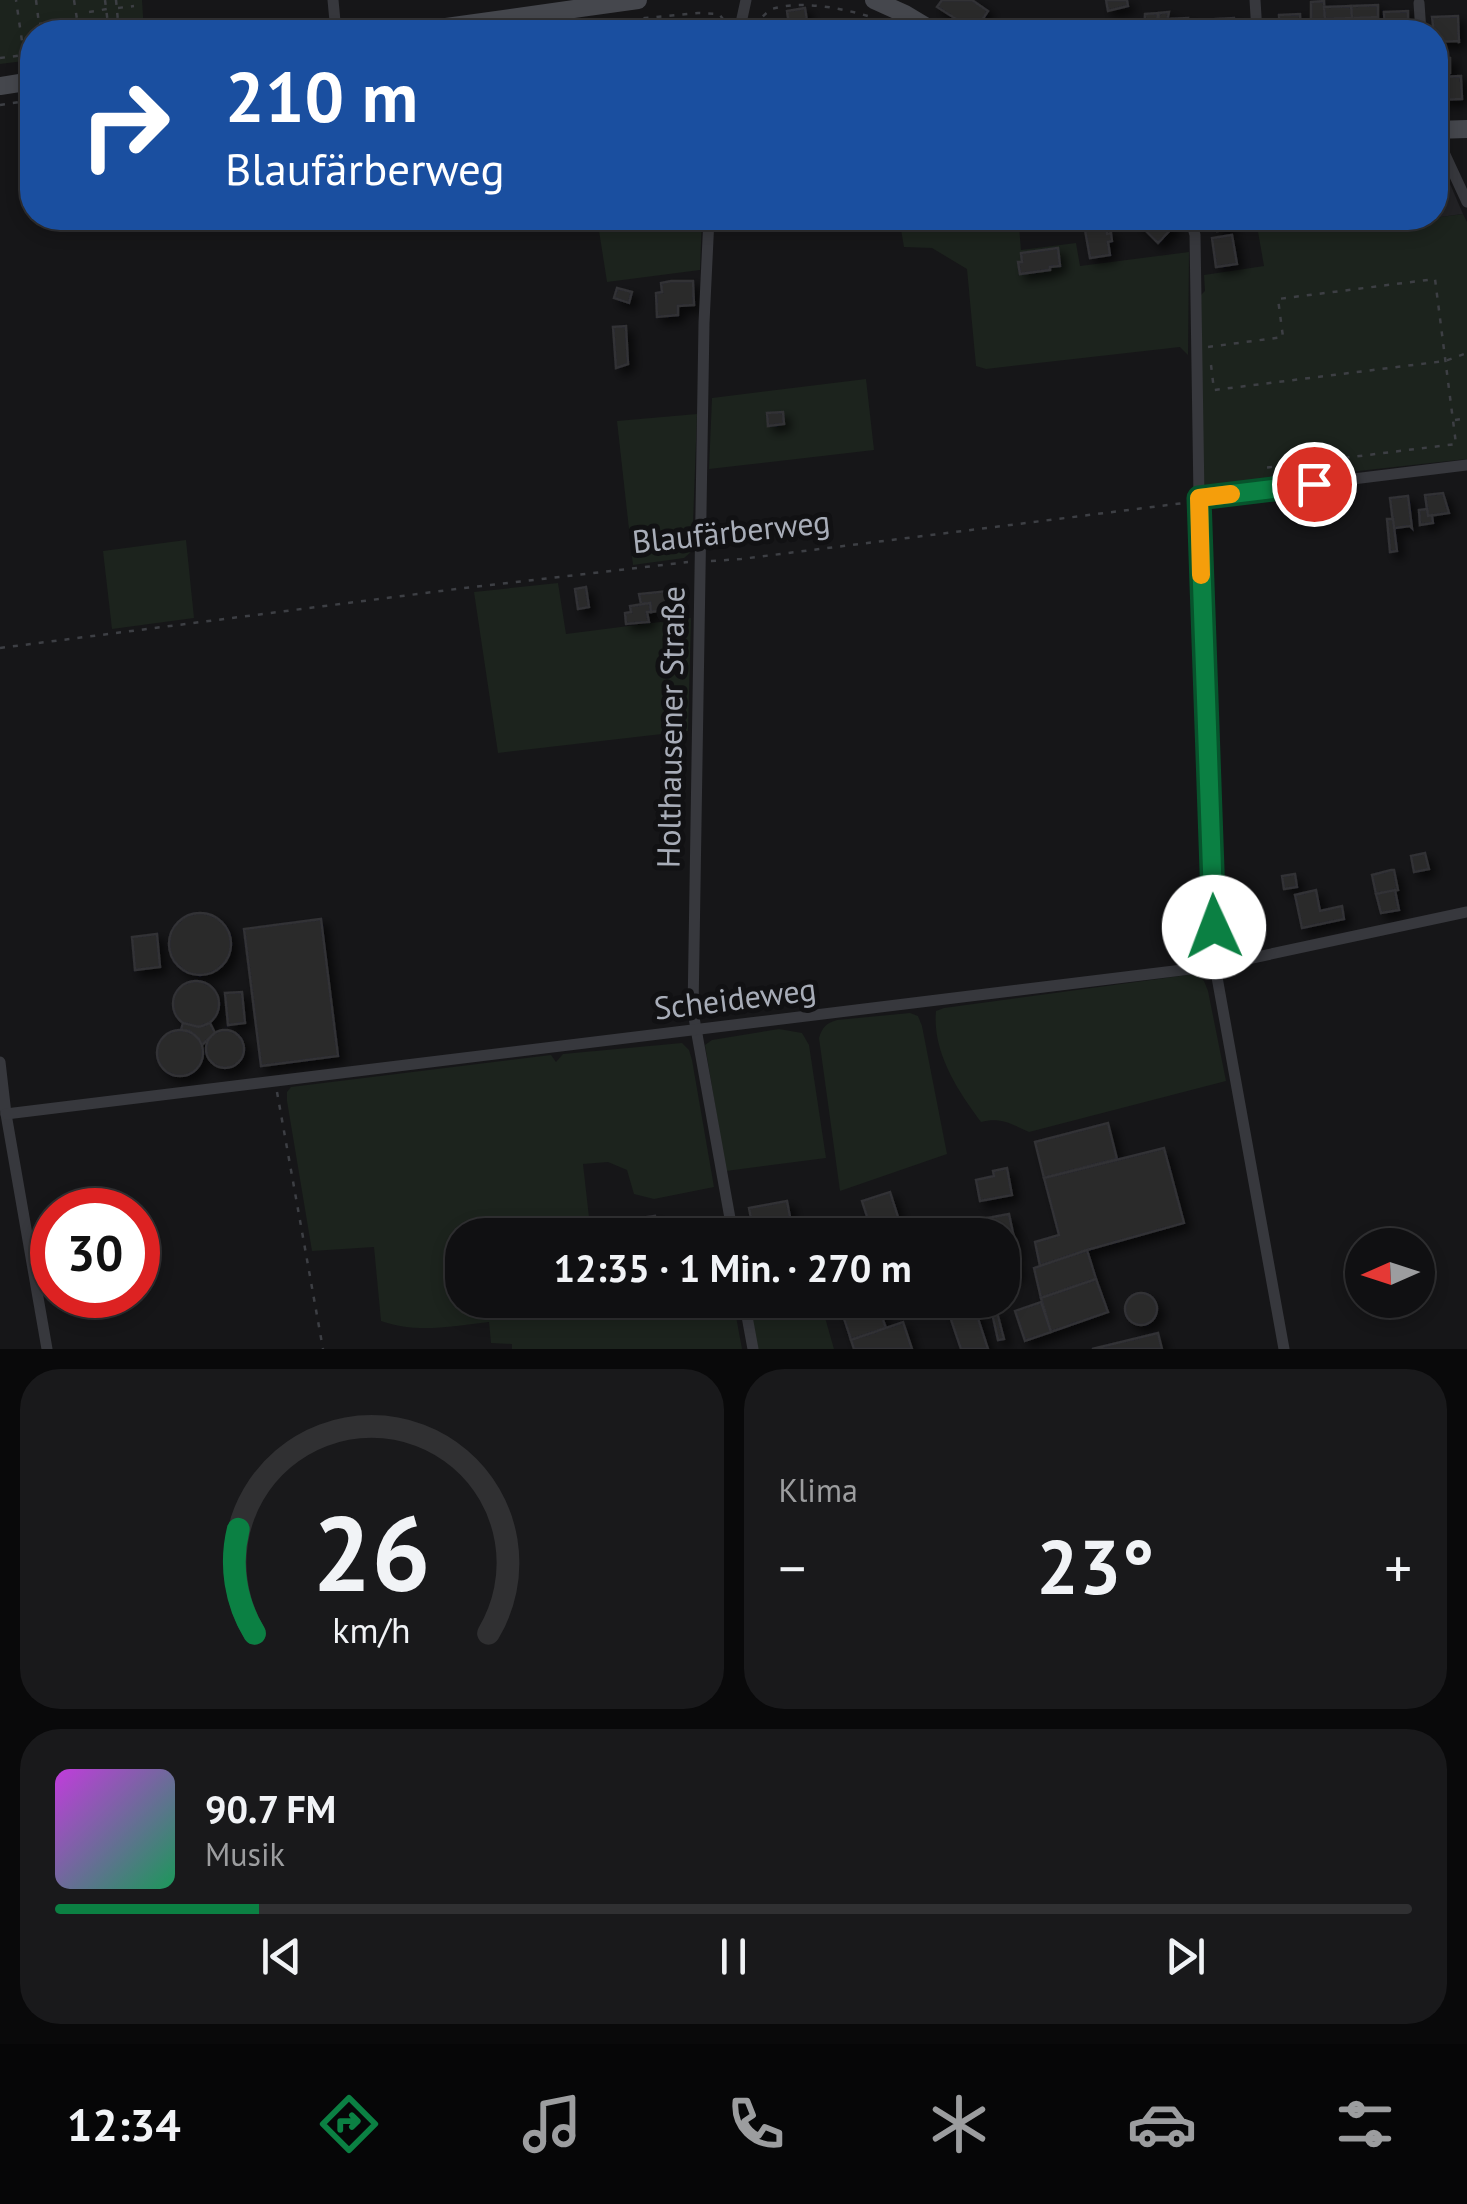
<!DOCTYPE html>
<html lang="de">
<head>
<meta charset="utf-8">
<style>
  :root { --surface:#101012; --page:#19191b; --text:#f1f3f6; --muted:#9c9d9f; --line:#303032; --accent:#0b8043 }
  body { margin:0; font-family:"PT Sans",sans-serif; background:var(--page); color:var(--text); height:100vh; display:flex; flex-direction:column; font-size:38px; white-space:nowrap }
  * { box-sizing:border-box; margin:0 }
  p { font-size:32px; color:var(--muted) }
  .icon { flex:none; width:55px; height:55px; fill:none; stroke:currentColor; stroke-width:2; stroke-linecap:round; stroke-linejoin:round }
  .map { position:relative; height:1349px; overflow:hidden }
  .panel { display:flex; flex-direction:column; gap:20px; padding:20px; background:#09090a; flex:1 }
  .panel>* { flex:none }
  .banner { position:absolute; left:20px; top:20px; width:1428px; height:210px; border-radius:40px; box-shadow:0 5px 15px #0003,0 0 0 2px var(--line); background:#1a4fa0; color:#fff; overflow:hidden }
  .needle { width:65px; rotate:267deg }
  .controls { position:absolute; left:1345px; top:1228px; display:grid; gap:20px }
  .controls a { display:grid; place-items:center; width:90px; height:90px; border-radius:50%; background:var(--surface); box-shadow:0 5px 15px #0003,0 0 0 2px var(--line); font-size:50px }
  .speed { position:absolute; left:30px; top:1188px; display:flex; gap:20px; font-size:50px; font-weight:700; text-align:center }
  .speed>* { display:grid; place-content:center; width:130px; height:130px; border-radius:50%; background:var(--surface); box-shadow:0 5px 15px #0003,0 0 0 2px var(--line); line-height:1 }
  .speed .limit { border:15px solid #d22; background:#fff; color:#111 }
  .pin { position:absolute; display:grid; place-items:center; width:85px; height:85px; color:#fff; margin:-42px; border:5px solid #fff; border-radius:50%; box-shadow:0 2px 10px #0007 }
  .me { position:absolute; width:110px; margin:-55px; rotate:358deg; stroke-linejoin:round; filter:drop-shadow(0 0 8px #0008) }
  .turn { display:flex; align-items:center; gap:35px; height:210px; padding:0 40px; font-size:45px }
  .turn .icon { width:130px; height:130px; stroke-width:2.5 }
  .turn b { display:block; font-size:70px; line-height:85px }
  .big { font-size:75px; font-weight:700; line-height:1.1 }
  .panel .card { flex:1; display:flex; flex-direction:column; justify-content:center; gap:15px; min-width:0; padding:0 35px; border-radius:40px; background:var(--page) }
  .panel .dial { align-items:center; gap:0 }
  .dial svg { height:260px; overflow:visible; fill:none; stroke:var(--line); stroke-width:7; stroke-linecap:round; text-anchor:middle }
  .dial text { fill:var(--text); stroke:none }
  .song { display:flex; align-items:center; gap:30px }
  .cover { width:120px; height:120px; border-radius:15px; background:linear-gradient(135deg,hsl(290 70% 55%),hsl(150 70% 35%)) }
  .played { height:10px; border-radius:5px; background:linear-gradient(90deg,var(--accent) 15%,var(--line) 15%) }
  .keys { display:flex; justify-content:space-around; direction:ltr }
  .heat { display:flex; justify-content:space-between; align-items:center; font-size:55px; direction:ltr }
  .panel .tiles { flex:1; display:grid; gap:20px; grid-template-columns:1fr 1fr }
  .card:last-child { grid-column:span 2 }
  .trip { position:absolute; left:445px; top:1218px; width:575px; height:100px; border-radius:40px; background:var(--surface); box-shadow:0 5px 15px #0003,0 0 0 2px var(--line); font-weight:700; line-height:100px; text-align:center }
  .dock { display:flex; height:160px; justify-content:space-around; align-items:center; background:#060607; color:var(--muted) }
  .dock .icon { width:70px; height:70px }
  .dock .current { color:var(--accent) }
  .dock b { font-size:45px; color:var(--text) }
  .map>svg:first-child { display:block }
</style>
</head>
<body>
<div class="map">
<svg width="1467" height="1349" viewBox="0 0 1467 1349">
  <defs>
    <filter id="shadow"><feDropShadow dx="6" dy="6" stdDeviation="5" flood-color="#0009"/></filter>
  </defs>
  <rect width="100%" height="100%" fill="#161618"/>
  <path fill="#222225" d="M 1435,149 L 1463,214 L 1338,231 L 1337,218 L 1435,218 Z"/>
  <g fill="#1c231d">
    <path d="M 0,0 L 142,0 L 144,32 L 32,32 L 32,60 L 0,64 Z"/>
    <path d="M 1463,214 L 1467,222 L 1467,459 L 1203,488 L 1201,295 L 1205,291 L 1204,275 L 1264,266 L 1257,226 L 1319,218 L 1337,218 L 1338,231 Z"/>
    <path d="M 597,218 L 702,218 L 700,270 L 607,282 Z"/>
    <path d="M 813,218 L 994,218 L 998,228 L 1019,226 L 1021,250 L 1076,243 L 1080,266 L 1189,252 L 1188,355 L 1180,347 L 986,369 L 976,366 L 967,269 L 932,248 L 904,247 L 899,218 L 815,230 Z"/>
    <path d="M 866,379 L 874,450 L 709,469 L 712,398 Z"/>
    <path d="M 697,414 L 692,551 L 684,558 L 633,565 L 617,421 Z"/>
    <path d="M 186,540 L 194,618 L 112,629 L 103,551 Z"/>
    <path d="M 558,583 L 566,634 L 691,618 L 688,731 L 498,753 L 474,592 Z"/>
    <path d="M 1195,974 L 1204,981 L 1208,991 L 1226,1081 L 1029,1132 C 1012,1124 1000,1117 981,1122 C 958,1091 932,1052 936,1011 L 944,1008 Z"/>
    <path d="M 910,1013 L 918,1016 L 922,1026 L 947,1154 L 840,1191 L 819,1038 C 822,1027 827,1023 837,1020 Z"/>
    <path d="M 779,1029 L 802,1033 L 809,1045 L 826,1158 L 726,1171 L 705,1045 L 712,1040 Z"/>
    <path d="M 682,1043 L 689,1050 L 692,1060 L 714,1187 L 654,1199 L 634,1194 L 627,1170 L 608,1162 L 583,1164 L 591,1235 L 462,1235 L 462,1300 L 733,1300 L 742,1349 L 512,1349 L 512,1344 L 491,1343 L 489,1322 C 452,1326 417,1334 381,1321 L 374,1247 L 312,1251 L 287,1101 L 287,1092 L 291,1087 L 551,1055 L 556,1062 L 563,1054 Z"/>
    <path d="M 749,1300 L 820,1300 L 834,1349 L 758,1349 Z"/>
  </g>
  <g fill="#29292c" stroke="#303034" stroke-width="2.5" filter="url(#shadow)">
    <path d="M 942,0 L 972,0 L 988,11 L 975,31 L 937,7 Z"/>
    <path d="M 1106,0 L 1127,0 L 1128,6 L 1108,11 Z"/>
    <path d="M 1324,1 L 1325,19 L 1311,20 L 1311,2 Z"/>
    <path d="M 1378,5 L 1378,17 L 1352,18 L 1351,6 Z"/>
    <path d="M 1351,6 L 1352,18 L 1325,19 L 1324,7 Z"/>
    <path d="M 805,8 L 808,28 L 821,26 L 822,32 L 790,32 L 787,11 Z"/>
    <path d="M 1408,11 L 1408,32 L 1385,32 L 1384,12 Z"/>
    <path d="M 1169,12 L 1165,32 L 1157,32 L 1159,13 Z"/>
    <path d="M 1158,13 L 1156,32 L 1144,32 L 1145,14 Z"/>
    <path d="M 1300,14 L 1301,32 L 1280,32 L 1279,15 Z"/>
    <path d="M 1458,16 L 1459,43 L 1458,41 L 1435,42 L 1432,17 Z"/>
    <path d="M 1188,18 L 1187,32 L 1165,32 L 1167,19 Z"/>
    <path d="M 1234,18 L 1235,32 L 1217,32 L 1216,19 Z"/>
    <path d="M 856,21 L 857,32 L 822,32 L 821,26 Z"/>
    <path d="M 687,25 L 688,32 L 656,32 L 655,29 Z"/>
    <path d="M 1439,58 L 1450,58 L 1450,73 L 1439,74 Z"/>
    <path d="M 1461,76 L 1462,99 L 1436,100 L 1435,77 Z"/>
    <path d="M 1141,218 L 1167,218 L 1175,225 L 1158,243 L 1137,222 Z"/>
    <path d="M 1215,218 L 1229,218 L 1231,229 L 1217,231 Z"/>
    <path d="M 1106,227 L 1107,234 L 1111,233 L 1112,241 L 1108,242 L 1110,255 L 1090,258 L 1085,230 Z"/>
    <path d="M 1232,235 L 1237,264 L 1216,267 L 1212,238 Z"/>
    <path d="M 1058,248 L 1060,266 L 1050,267 L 1050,270 L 1020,274 L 1018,262 L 1022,262 L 1021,253 Z"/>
    <path d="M 671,281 L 693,281 L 694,305 L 678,306 L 678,315 L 657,317 L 656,293 L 662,292 L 661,283 Z"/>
    <path d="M 617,288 L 632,292 L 629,303 L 614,298 Z"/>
    <path d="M 626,326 L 628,364 L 616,368 L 613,327 Z"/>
    <path d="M 783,412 L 784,424 L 768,426 L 767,413 Z"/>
    <path d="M 1443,493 L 1449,513 L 1428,516 L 1425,495 Z"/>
    <path d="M 1408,496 L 1412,528 L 1410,526 L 1395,528 L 1394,530 L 1390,498 Z"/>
    <path d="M 1427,509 L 1428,516 L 1432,515 L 1433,523 L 1420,525 L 1419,510 Z"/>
    <path d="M 1387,519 L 1393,519 L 1397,551 L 1390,552 Z"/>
    <path d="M 586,587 L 589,607 L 578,609 L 575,589 Z"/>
    <path d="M 668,591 L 671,609 L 651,612 L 650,603 L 641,604 L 639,594 Z"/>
    <path d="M 650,603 L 651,612 L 647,612 L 649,622 L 626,624 L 625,613 L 631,612 L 630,606 Z"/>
    <path d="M 1425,853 L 1429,869 L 1414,872 L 1411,856 Z"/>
    <path d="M 1391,870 L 1394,870 L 1398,890 L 1376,894 L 1372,875 Z"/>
    <path d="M 1295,874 L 1297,887 L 1284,889 L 1282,876 Z"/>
    <path d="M 1316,890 L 1320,911 L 1342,906 L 1344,919 L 1302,928 L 1295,895 Z"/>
    <path d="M 1395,890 L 1399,910 L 1381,913 L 1376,894 Z"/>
    <circle cx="200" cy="944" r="31"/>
    <path d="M 321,919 L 338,1056 L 261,1066 L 244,929 Z"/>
    <path d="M 157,934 L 160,967 L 135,970 L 132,937 Z"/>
    <circle cx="196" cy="1004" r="23"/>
    <path d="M 242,992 L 245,1023 L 228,1025 L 225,993 Z"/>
    <path d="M 183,1023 L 199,1027 L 210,1023 L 215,1033 L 201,1046 L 199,1039 L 189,1031 L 181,1030 Z"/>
    <circle cx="225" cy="1049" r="19"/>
    <circle cx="180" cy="1053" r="23"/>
    <path d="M 1108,1123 L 1117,1159 L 1044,1178 L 1035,1142 Z"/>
    <path d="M 1164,1148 L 1184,1223 L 1087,1250 L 1040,1266 L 1035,1242 L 1059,1235 L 1044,1178 Z"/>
    <path d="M 1007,1168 L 1012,1195 L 980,1201 L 976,1180 L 994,1176 L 993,1171 Z"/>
    <path d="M 890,1192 L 898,1217 L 892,1219 L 897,1233 L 880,1235 L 876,1224 L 870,1226 L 862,1201 Z"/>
    <path d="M 787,1201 L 791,1222 L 753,1229 L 749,1208 Z"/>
    <path d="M 1009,1214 L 1017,1252 L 1013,1253 L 1012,1247 L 1002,1249 L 1002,1235 L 985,1235 L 982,1219 Z"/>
    <path d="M 655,1216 L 658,1230 L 643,1233 L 640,1218 Z"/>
    <path d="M 1012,1247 L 1018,1274 L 1002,1277 L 1002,1249 Z"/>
    <path d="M 1087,1250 L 1096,1279 L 1041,1298 L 1034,1268 Z"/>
    <path d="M 1096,1279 L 1108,1312 L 1051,1332 L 1041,1298 Z"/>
    <circle cx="1141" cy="1309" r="16"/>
    <path d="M 838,1300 L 876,1300 L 886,1328 L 851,1340 Z"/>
    <path d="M 951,1300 L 972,1300 L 988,1349 L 961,1349 L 945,1302 Z"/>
    <path d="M 1041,1302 L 1051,1332 L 1025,1341 L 1015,1311 Z"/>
    <path d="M 997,1312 L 1004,1339 L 998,1340 L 992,1313 Z"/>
    <path d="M 903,1322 L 912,1349 L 854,1349 L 851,1340 Z"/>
    <path d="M 1158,1333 L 1162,1349 L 1092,1349 Z"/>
  </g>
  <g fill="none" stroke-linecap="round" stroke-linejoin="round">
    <g stroke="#3d3f44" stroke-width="2.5" stroke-dasharray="5 8" stroke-linecap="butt">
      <path d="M 36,0 L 40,32"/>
      <path d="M 74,0 L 79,32"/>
      <path d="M 105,0 L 109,32"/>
      <path d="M 116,0 L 119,32"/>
      <path d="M 118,8 L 134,6"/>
      <path d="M 89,12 L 107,9"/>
      <path d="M 120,21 L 138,20"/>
      <path d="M 56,23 L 57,32"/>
      <path d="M 39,24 L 77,18"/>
      <path d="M 754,26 C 760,20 765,13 772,9 C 801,0 842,8 871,17"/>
      <path d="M 580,32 L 645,18 L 698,13 L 719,14 L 727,24"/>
      <path d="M 0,58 L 24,55 L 16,0"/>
      <path d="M 0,105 L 32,100"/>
      <path d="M 1208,347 L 1283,337 L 1278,299 L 1435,279 L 1456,444 L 1263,468"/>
      <path d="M 1211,365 L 1214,390 L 1445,361 L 1467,353"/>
      <path d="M 1455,420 L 1467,418"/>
      <path d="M 711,561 L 741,559 L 1184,503"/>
      <path d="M 0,648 L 456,589 L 688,562"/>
      <path d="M 277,1092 L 323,1349"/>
    </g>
    <g stroke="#37383d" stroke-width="11">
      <path d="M 333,0 L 336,32"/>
      <path d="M 1255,0 L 1257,32"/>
      <path d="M 1419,3 L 1421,32"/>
      <path d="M 739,32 L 746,0"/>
      <path d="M 1435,133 L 1467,202"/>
      <path d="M 709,218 L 704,323 L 693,1012 L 733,1235"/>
      <path d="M 1184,218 L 1193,228 L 1195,235 L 1199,498 L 1215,966 L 1284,1349"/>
      <path d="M 1199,498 L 1467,465"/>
      <path d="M 0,1062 L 6,1114 L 47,1349"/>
      <path d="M 6,1114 L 1215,966 L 1467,912"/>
      <path d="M 744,1300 L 753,1349"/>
    </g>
    <g stroke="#45474d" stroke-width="18">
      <path d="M 874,0 L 905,14 L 935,32"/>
      <path d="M 410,32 L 638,0"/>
      <path d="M 0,86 L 32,81"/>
      <path d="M 1435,130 L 1467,129"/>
    </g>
  </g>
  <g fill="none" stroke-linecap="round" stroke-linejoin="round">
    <defs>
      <path id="route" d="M 1214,927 L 1199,498 L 1314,484"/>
    </defs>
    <use href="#route" stroke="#07532c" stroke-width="25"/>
    <use href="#route" stroke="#0b8043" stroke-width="18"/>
    <path stroke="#f59e0b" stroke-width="18" d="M 1201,575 L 1199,498 L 1231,494"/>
  </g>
  <g text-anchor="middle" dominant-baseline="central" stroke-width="10" stroke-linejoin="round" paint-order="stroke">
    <g font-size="32" fill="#a8adb8" stroke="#111113">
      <text transform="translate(731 531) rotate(-6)">Blaufärberweg</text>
      <text transform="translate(670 727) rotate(-89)">Holthausener Straße</text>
      <text transform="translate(735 998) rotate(-7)">Scheideweg</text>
    </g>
  </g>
</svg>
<div class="controls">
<a><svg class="needle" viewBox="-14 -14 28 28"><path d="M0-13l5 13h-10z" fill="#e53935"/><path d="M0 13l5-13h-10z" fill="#9c9d9f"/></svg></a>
</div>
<div class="speed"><div class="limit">30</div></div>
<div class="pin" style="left:1314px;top:484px;background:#d93025"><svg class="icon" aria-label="arrive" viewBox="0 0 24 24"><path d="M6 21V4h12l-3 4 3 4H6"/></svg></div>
<svg class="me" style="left:1214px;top:927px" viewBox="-20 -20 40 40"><circle r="19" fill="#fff"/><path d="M0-13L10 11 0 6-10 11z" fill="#0b8043"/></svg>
<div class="trip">12:35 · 1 Min. · 270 m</div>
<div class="banner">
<div class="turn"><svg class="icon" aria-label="right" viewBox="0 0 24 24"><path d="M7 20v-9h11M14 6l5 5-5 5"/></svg><div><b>210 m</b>Blaufärberweg</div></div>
</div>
</div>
<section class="panel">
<div class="tiles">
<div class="card dial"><svg viewBox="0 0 100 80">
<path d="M14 69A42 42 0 1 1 86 69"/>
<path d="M14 69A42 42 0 0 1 9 37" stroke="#0b8043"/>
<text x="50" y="56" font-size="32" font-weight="700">26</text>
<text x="50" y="72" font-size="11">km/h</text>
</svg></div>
<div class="card"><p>Klima</p>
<div class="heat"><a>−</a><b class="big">23°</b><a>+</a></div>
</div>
<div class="card">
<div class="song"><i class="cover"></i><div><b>90.7 FM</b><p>Musik</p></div></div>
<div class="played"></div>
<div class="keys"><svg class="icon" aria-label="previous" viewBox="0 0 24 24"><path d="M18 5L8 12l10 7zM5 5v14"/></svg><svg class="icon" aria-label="pause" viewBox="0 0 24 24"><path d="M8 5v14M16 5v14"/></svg><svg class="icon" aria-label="next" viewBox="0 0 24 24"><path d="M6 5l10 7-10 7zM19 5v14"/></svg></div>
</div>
</div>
</section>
<nav class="dock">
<b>12:34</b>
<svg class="icon current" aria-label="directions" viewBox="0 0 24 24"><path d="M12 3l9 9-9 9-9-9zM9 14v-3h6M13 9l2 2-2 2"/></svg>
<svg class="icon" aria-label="music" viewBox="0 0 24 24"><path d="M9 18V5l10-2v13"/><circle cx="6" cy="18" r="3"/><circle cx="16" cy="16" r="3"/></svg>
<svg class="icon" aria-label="phone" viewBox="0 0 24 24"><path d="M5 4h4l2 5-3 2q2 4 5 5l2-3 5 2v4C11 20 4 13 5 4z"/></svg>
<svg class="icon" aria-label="climate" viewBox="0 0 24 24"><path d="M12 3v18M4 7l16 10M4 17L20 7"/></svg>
<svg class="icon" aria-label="car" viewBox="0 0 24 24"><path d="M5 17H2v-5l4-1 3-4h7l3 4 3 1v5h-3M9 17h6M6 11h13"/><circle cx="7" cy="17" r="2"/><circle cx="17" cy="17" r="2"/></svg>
<svg class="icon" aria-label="filters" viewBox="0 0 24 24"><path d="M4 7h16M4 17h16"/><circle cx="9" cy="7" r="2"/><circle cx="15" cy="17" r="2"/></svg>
</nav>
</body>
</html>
